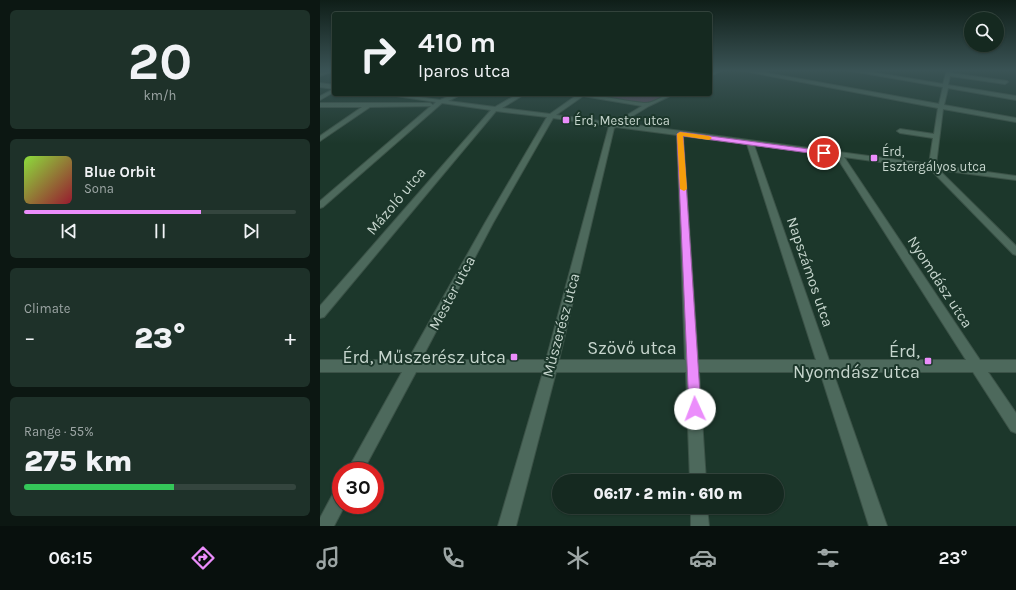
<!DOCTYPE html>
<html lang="en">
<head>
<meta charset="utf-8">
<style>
  :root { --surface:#152920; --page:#1e3129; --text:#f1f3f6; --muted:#9da6a5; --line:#34453e; --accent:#eb8dfb }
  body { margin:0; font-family:Karla,sans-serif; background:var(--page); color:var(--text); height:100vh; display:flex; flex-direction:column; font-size:15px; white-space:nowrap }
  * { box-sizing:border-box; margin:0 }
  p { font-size:13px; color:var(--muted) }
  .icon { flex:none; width:22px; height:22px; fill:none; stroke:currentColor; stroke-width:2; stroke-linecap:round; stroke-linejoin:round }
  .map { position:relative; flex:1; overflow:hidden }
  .details { display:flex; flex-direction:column; gap:10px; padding:10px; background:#0c1712; width:320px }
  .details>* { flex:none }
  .hud { position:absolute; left:12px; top:12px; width:380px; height:84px; border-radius:4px; box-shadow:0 1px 3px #0004,0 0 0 1px var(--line); background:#152920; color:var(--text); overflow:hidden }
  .fabs { position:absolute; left:644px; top:12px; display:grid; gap:8px }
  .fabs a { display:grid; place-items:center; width:40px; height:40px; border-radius:50%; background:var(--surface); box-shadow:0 1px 3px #0004,0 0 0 1px var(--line); font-size:20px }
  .speed { position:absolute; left:12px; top:462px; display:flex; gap:8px; font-size:20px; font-weight:700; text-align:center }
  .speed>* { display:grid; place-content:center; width:52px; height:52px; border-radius:50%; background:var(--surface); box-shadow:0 1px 3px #0004,0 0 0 1px var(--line); line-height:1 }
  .speed .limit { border:6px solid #d22; background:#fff; color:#111 }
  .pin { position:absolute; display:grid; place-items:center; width:34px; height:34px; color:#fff; margin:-17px; border:2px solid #fff; border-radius:50%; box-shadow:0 1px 4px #0007 }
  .me { position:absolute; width:44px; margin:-22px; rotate:358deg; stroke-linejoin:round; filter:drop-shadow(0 0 3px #0008) }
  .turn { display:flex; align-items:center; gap:14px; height:84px; padding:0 20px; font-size:18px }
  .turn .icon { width:52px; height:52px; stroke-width:2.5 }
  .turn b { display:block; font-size:28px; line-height:34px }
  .big { font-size:30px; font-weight:800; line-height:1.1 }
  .details .widget { flex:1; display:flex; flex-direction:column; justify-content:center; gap:6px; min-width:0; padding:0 14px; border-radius:6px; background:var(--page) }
  .details .dial { align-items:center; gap:0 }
  .dial b { font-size:52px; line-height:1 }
  .song { display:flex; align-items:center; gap:12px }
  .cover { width:48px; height:48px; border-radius:6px; background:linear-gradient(135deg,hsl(90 70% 55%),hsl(350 70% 35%)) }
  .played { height:4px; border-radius:2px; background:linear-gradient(90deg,var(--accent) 65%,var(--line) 65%) }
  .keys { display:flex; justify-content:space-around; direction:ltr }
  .heat { display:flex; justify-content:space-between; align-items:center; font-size:22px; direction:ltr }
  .charge { height:6px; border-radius:3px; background:linear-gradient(90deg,#34c759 55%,var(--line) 0) }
  .trip { position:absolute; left:232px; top:474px; width:232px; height:40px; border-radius:20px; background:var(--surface); box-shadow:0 1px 3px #0004,0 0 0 1px var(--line); font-weight:800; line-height:40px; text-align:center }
  .menu { display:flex; height:64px; justify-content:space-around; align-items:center; background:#08100d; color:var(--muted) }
  .menu .icon { width:28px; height:28px }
  .menu .active { color:var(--accent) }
  .menu b { font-size:18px; color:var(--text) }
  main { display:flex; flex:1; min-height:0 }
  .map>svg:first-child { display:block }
</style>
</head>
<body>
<main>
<section class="details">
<div class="widget dial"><b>20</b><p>km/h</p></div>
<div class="widget">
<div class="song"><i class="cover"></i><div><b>Blue Orbit</b><p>Sona</p></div></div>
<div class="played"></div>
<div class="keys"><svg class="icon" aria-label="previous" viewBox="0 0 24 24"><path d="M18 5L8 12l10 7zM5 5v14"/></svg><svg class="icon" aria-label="pause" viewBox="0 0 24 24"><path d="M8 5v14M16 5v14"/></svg><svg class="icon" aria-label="next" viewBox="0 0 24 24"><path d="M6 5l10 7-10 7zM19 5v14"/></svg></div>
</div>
<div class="widget"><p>Climate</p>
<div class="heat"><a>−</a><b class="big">23°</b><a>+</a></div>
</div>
<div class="widget"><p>Range · 55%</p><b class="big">275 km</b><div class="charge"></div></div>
</section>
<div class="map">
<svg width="696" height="526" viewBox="0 0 696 526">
  <rect width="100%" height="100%" fill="#1c372b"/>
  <path fill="#59495c" d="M 264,94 L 348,94 L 326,104 Z"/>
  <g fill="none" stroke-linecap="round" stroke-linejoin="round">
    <defs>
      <g id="minor">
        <path d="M 7,70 L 14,71 L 0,76 L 0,73 Z"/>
        <path d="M 396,70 L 403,70 L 390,76 L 390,73 Z"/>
        <path d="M 419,70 L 431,70 L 619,104 L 623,87 L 526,70 L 539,70 L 623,84 L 627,70 L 631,70 L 631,73 L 687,81 L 688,82 L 685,84 L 630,76 L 628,85 L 696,96 L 696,100 L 628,88 L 624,105 L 696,118 L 696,122 L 623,109 L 616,165 L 696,176 L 696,180 L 619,170 L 696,246 L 696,255 L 693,254 L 610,169 L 524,157 L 660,360 L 696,360 L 696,372 L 668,372 L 696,413 L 696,433 L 691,431 L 653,372 L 513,372 L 567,526 L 549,526 L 500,372 L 379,372 L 386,481 L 370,481 L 366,372 L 236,372 L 196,526 L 178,526 L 223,372 L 96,372 L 43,471 L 27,471 L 82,372 L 0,372 L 0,360 L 88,360 L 165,223 L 227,117 L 176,111 L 4,317 L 0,318 L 0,306 L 171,110 L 122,103 L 3,207 L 0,208 L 0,201 L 111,106 L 50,107 L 0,141 L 0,136 L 42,107 L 0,107 L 0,103 L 110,103 L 113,105 L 116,102 L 63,94 L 78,94 L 120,100 L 134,94 L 142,94 L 128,101 L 175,107 L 198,94 L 205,94 L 182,108 L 230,114 L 257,95 L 255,94 C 279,94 301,101 324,103 C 334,104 343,94 354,94 L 329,106 L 301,123 L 609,164 L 613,138 L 580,133 L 577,131 L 580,129 L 614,134 L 618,108 ZM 263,96 L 322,106 L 294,123 L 236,115 ZM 233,118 L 289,126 L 226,360 L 101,360 L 173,223 ZM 296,127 L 357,135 L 365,360 L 239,360 L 294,128 ZM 363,136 L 427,144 L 496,360 L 378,360 ZM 434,145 L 516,156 L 646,360 L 509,360 Z"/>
        <path d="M 0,83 L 14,85 L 14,92 L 0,100 L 0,96 L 14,89 L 0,87 Z"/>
        <path d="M 21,488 L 21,505 L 25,505 L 14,526 L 0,526 L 0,518 L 15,490 Z"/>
        <path d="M 371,507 L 387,507 L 389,526 L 371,526 Z"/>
      </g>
    </defs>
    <use href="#minor" stroke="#3b5247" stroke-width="2"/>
    <use href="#minor" fill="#4d695c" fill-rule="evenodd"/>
  </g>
  <linearGradient id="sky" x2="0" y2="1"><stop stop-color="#0f1e18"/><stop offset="0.49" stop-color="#3a5355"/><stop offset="1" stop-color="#3a5355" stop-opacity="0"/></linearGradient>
  <rect width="696" height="144" fill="url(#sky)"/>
  <path fill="#eb8dfb" stroke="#995ca3" d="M 360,132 L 504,151 L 507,153 L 504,155 L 363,136 L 381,409 L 379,414 L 375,415 L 370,414 L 369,409 L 357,134 Z"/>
  <path fill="#f59e0b" d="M 360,132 L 389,136 L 392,138 L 389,140 L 363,136 L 367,189 L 364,191 L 360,189 L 357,134 Z"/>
  <g fill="#eb8dfb" stroke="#1c372b" stroke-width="1.5">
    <rect x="242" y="116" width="8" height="8" rx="2"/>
    <rect x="550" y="154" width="8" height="8" rx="2"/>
    <rect x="190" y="353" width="8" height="8" rx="2"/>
    <rect x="604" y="357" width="8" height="8" rx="2"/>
  </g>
  <g text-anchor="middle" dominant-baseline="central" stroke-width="4" stroke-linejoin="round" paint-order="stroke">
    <g font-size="13" fill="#c7d6ce" stroke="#1c372b" text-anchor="start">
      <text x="254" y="120">Érd, Mester utca</text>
      <text x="562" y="151">Érd,<tspan x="562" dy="15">Esztergályos utca</tspan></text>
    </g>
    <g font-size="15" fill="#c7d6ce" stroke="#1c372b">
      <text transform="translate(76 201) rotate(-50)">Mázoló utca</text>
      <text transform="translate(490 272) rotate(71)">Napszámos utca</text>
      <text transform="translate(620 282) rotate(57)">Nyomdász utca</text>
      <text transform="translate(132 293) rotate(-62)">Mester utca</text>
      <text transform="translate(241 325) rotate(-75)">Műszerész utca</text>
    </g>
    <g font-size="18" fill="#c7d6ce" stroke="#1c372b">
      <text x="312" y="348">Szövő utca</text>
    </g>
    <g font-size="18" fill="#c7d6ce" stroke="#1c372b" text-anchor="end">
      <text x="600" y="351">Érd,<tspan x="600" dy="21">Nyomdász utca</tspan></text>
      <text x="186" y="357">Érd, Műszerész utca</text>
    </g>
  </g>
</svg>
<div class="fabs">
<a><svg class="icon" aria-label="search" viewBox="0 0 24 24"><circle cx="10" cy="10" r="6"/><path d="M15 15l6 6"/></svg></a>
</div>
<div class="speed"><div class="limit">30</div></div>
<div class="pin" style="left:504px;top:153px;background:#d93025"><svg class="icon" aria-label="arrive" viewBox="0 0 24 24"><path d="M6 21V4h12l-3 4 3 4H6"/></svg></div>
<svg class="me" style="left:375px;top:409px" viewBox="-20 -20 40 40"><circle r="19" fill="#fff"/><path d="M0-13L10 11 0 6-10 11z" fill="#eb8dfb"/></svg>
<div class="trip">06:17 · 2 min · 610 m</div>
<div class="hud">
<div class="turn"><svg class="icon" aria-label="right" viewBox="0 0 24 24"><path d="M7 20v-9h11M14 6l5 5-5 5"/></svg><div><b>410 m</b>Iparos utca</div></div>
</div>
</div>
</main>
<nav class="menu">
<b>06:15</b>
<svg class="icon active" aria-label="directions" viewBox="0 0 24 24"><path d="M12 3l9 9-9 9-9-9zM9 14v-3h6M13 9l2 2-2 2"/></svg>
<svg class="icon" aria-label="music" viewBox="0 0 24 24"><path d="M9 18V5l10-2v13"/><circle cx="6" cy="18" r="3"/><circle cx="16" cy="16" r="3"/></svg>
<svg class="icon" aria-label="phone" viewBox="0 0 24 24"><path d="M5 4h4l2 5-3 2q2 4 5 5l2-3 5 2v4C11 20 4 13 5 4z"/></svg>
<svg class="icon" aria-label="climate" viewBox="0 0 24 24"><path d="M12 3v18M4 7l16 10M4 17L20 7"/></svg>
<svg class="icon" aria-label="car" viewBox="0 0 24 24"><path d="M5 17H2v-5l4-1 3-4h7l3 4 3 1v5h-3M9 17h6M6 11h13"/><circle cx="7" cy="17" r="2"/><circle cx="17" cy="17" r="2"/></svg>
<svg class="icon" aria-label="filters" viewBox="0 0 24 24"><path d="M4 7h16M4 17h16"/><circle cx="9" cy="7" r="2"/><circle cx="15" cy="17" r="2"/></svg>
<b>23°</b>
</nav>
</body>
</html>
